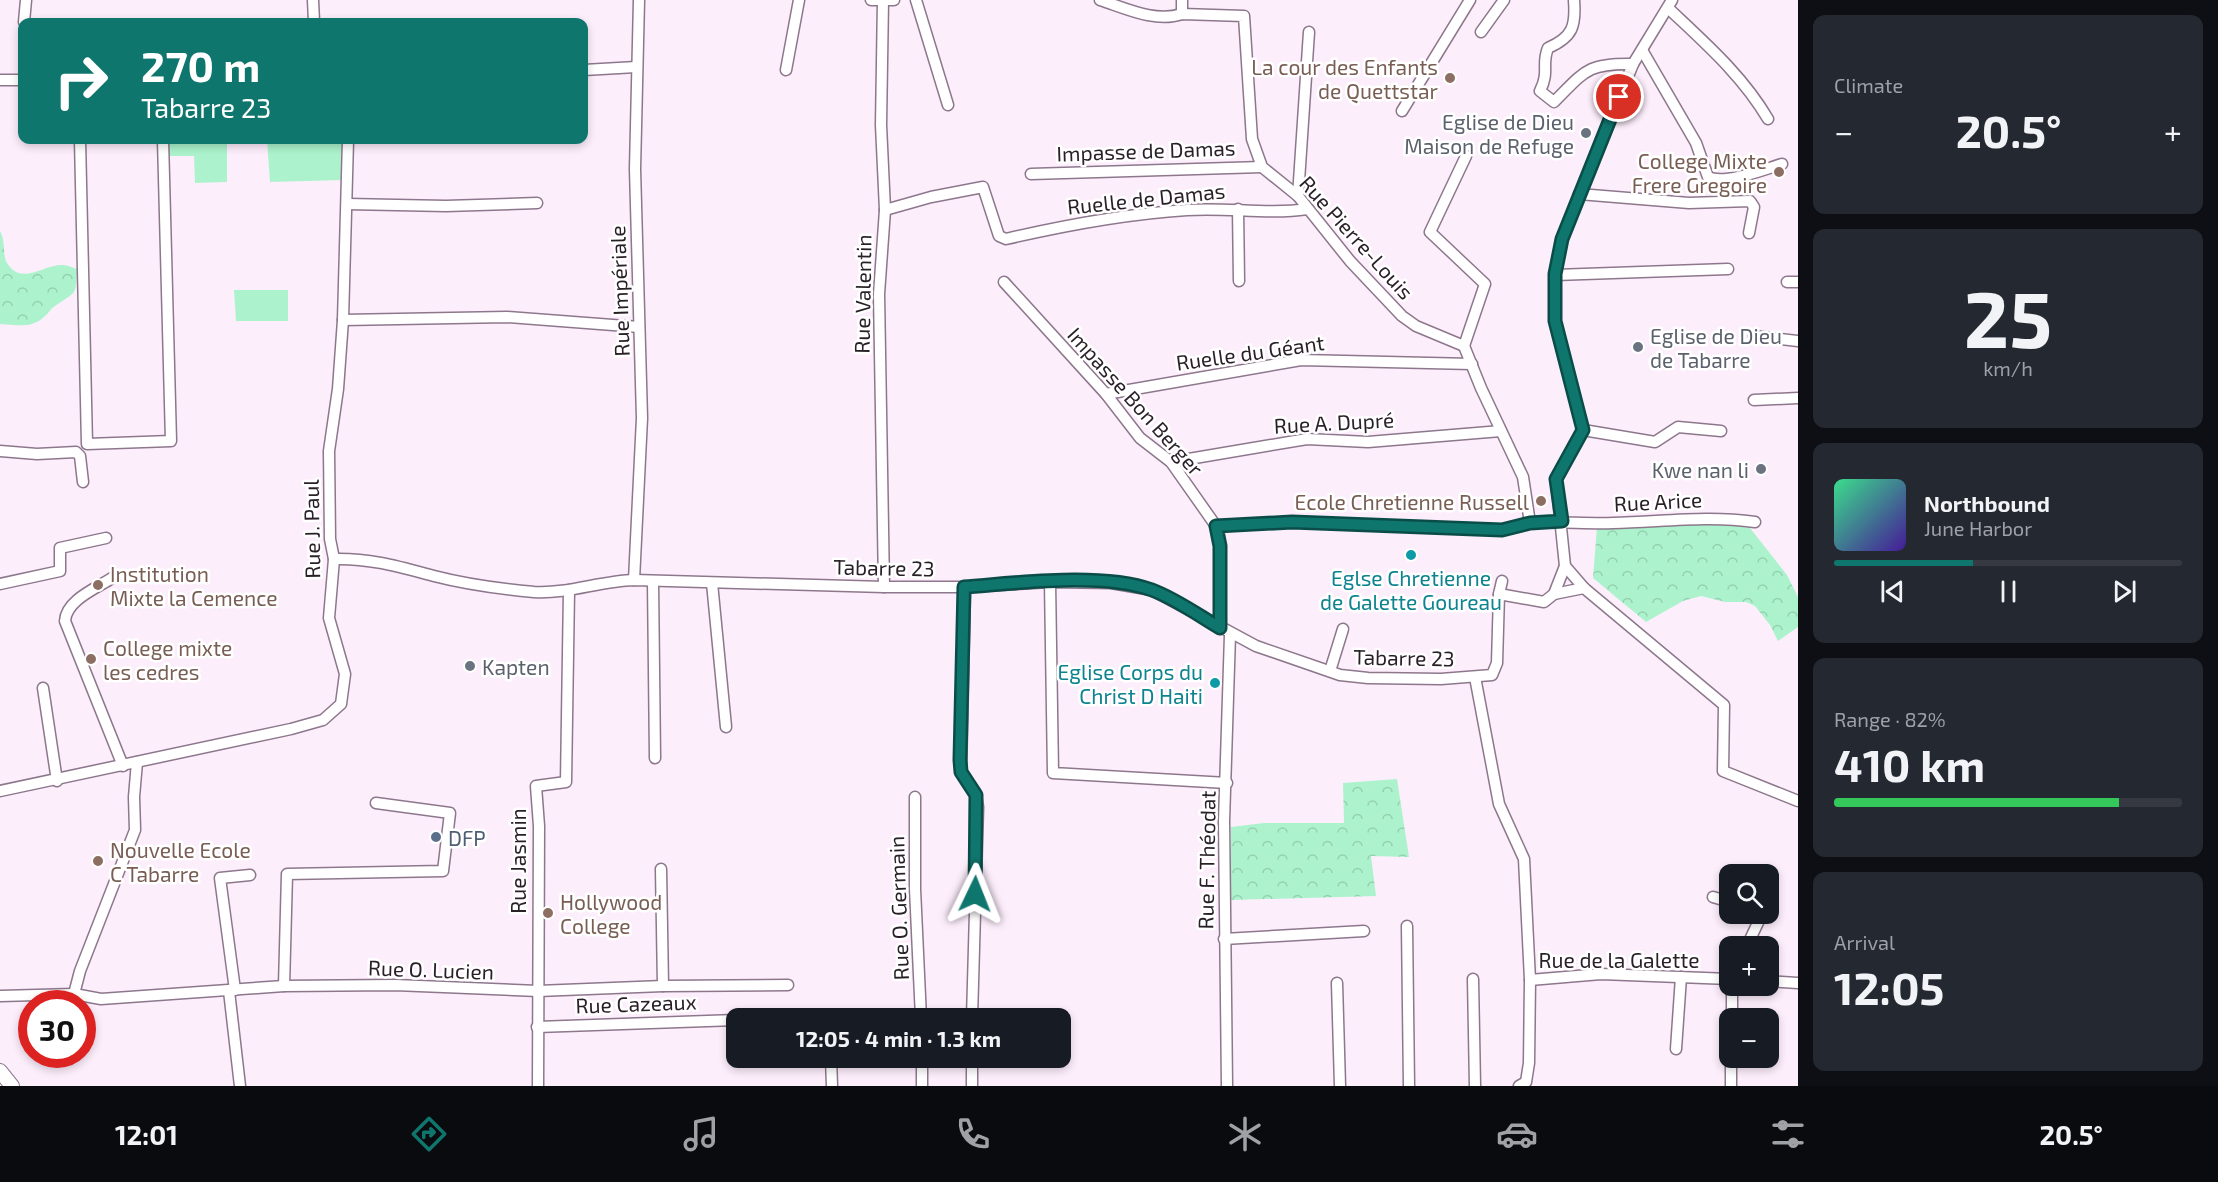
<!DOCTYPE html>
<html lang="en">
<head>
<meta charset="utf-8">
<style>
  :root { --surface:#171b24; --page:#242831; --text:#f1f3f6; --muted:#9ea1a6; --line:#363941; --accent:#0f766e }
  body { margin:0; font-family:"Exo 2",sans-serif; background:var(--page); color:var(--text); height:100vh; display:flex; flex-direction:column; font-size:22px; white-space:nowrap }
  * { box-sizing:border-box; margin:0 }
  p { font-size:20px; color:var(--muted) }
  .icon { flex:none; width:33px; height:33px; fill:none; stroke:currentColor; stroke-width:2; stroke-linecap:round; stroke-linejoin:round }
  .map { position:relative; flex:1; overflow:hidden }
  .sheet { display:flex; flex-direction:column; gap:15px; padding:15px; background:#0d0f14; width:420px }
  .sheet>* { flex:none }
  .top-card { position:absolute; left:18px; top:18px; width:570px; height:126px; border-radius:12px; box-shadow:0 3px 9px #0003; background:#0f766e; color:#fff; overflow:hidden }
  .buttons { position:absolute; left:1719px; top:864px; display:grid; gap:12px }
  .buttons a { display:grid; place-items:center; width:60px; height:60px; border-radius:12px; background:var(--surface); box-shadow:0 3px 9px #0003; font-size:30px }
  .speed { position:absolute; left:18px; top:990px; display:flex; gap:12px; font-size:30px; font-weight:700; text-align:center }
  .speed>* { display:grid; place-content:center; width:78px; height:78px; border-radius:50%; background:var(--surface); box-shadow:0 3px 9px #0003; line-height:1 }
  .speed .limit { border:9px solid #d22; background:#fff; color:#111 }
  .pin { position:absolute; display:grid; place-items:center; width:51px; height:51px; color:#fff; margin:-26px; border:3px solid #fff; border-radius:50%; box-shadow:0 2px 6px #0007 }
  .me { position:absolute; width:66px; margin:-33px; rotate:2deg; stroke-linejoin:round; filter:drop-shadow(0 0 4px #0008) }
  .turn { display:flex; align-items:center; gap:21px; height:126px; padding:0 24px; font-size:27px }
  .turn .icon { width:78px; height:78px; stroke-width:2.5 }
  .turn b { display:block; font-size:42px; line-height:51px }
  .big { font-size:45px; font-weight:700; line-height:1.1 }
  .sheet .card { flex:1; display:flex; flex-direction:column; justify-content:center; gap:9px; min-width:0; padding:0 21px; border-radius:12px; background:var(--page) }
  .sheet .dial { align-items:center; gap:0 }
  .dial b { font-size:78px; line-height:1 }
  .song { display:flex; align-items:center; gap:18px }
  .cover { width:72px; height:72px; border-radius:9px; background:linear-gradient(135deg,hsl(150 70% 55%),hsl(260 70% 35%)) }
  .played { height:6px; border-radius:3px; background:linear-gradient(90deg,var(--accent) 40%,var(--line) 40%) }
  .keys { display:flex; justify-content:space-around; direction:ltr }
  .heat { display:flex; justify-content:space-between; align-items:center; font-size:33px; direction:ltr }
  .charge { height:9px; border-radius:4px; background:linear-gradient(90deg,#34c759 82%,var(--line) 0) }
  .trip { position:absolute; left:726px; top:1008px; width:345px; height:60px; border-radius:12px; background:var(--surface); box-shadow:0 3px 9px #0003; font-weight:700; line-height:60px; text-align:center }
  .tabs { display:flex; height:96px; justify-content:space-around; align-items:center; background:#090b0e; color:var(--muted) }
  .tabs .icon { width:42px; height:42px }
  .tabs .current { color:var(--accent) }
  .tabs b { font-size:27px; color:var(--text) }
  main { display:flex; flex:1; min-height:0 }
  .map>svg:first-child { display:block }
</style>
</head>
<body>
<main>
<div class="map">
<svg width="1798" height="1086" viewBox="0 0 1798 1086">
  <defs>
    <pattern id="forest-crowns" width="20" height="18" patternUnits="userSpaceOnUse" patternTransform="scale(1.5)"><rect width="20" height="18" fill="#acf3cd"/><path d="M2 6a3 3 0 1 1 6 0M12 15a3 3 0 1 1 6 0" fill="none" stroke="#94d0b0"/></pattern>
  </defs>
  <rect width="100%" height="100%" fill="#fdeefc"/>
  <g fill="#acf3cd">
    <path d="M 168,140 L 227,140 L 227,182 L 195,183 L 194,156 L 168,156 Z"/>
    <path d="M 267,140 L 343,140 L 343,180 L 270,182 Z"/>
    <path d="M 234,290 L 288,290 L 288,321 L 236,321 Z"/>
  </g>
  <g fill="url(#forest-crowns)">
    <path d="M 0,231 C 6,241 2,254 7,263 C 22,287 45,263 63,265 C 68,265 73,268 77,269 C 76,297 76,291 55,306 C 51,308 49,313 45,316 C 32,329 17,325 0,324 Z"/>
    <path d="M 1710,521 L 1750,528 L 1787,575 L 1798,597 L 1798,627 L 1778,641 L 1770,625 L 1755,606 L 1746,602 L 1725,602 L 1701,596 L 1683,601 L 1646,622 L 1593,578 L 1597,527 Z"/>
    <path d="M 1397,779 L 1409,857 L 1371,856 L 1376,896 L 1231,900 L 1231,827 L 1264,823 L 1344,823 L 1343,783 Z"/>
  </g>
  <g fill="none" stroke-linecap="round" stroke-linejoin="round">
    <defs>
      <g id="minor">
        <path d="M 313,0 L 314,22"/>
        <path d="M 871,0 L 894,0"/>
        <path d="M 883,0 L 881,125 L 885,210 L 879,294 L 884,587"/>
        <path d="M 916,0 L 948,105"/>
        <path d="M 1100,0 C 1125,8 1155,23 1182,14 L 1244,16 L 1252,139 L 1262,167 L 1298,196 L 1350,261 L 1402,316 L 1416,326 L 1464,346 L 1481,388 L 1523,477 L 1530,523 C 1558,521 1585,524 1613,523 C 1661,522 1708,515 1755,522"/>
        <path d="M 1574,0 C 1576,26 1573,37 1548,48 C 1541,65 1550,71 1540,91 L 1554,102 C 1585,71 1587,63 1633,64"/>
        <path d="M 1668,8 C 1705,43 1742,75 1768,119"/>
        <path d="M 1182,14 L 1182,0"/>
        <path d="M 24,22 L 26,0"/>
        <path d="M 1481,32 L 1504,0"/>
        <path d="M 1642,50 L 1696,143 L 1708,177 C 1725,185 1765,169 1782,164"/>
        <path d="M 584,70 L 636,67"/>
        <path d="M 786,70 L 799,0"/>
        <path d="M 0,80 L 22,80"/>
        <path d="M 1402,111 L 1470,0"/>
        <path d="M 80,140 L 87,444 L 171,441 L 163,140"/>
        <path d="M 1031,174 L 1262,167"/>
        <path d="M 1579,194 L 1689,203 L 1750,201 L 1754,207 L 1749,233"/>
        <path d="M 1298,196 L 1309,32"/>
        <path d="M 347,204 L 446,206 L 537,203"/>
        <path d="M 1238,209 L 1239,281"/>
        <path d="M 885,210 L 931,197 L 983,187 L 999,236 L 1006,239 C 1066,225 1125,214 1187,210 C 1227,207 1268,215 1307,209"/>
        <path d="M 1555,275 L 1728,269"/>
        <path d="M 1004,282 L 1106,394 L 1140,438 L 1171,462 L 1216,526 L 1220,546 L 1220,628"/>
        <path d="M 1787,282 L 1798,282"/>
        <path d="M 343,320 L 507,317 L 639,327"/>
        <path d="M 1754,336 L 1798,341"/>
        <path d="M 1464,346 L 1485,284 L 1430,232 L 1466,156"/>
        <path d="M 1106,394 L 1301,360 L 1472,364"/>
        <path d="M 1754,400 L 1798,398"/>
        <path d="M 1583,430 L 1655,442 L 1678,427 L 1721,431"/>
        <path d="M 0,451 L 37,454 L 76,452 L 80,456 L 83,482"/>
        <path d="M 1171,462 L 1307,439 L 1368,442 L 1501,431"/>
        <path d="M 1216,526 L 1292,522 L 1502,530 L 1530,523"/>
        <path d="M 334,559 C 370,558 400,567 434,576 C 465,584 501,589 534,592 C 568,594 600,581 634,580 L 884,587 L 965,587 L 1050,582 L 1111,583 L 1152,590 L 1256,646 L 1340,675 L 1368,678 L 1441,679 L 1492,675 L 1497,663 L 1499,594 L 1544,602 L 1554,594 L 1565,566 L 1556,479 L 1583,430 L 1555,321 L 1555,275 L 1562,239 L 1633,64 L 1672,0"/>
        <path d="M 1565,566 L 1584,588 L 1724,705 L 1723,771 L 1798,801"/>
        <path d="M 112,578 C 97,588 66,600 65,621 L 123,766"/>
        <path d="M 634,580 L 642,418 L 635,169 L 639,0"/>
        <path d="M 653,582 L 655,758"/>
        <path d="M 1050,582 L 1053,773 L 1227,783"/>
        <path d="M 712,583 L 726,727"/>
        <path d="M 0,584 L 60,571 L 60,548 L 106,538"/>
        <path d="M 965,587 L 961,772 L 976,795 L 978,807 L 972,1018"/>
        <path d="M 1499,594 L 1502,581"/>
        <path d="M 1554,594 L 1584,588"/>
        <path d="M 1330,671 L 1343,629"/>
        <path d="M 1475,677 L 1499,804 L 1524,859 L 1530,980 L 1601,974 L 1730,979"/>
        <path d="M 43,688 L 57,781"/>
        <path d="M 0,791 L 291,729 L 323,720 L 341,704 L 345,674 L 329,618 L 334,559 L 330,539 L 329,451 L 338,389 L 343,320 L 348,140"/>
        <path d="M 915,797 L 915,889 L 921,1018"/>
        <path d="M 661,869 L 663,986"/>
        <path d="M 1713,897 L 1730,902"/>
        <path d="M 1407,926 L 1409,1086"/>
        <path d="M 1224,939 L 1364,931"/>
        <path d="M 1747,946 L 1762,914"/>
        <path d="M 1473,979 L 1475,1086"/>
        <path d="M 1768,981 L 1798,983"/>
        <path d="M 1337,983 L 1340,1086"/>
        <path d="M 284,986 L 287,874 L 443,871 L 450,813 L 376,803"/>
        <path d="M 235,990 L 220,878 L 250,875"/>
        <path d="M 229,991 L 240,1086"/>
        <path d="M 74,994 L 80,971 L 135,830 L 134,797 L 137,762"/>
        <path d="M 0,996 L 74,994 L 101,999 L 284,986 L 395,985 L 538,991 L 663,986 L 788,985"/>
        <path d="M 1732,1018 L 1732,986"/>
        <path d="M 537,1027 L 736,1020"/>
        <path d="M 1676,1049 L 1681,977"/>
        <path d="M 831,1058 L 832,1086"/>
        <path d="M 922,1058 L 922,1086"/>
        <path d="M 538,1086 L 539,826 L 536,786 L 566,782 L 569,590"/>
        <path d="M 972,1086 L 972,1058"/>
        <path d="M 1227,1086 L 1224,821 L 1230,635"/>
        <path d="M 1519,1086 L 1526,1082 L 1529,1063 L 1530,980"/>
        <path d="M 1731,1086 L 1731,1058"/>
      </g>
      <path id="major" d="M 0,1071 L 12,1086"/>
    </defs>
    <use href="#minor" stroke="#8d778c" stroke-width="13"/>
    <use href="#major" stroke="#8d778c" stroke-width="16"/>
    <use href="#minor" stroke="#fff" stroke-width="10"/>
    <use href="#major" stroke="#fff" stroke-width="14"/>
  </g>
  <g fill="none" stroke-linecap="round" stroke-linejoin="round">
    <defs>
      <path id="route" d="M 975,894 L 976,795 L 961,772 L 960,760 L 964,587 C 1018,583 1101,572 1152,590 C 1176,599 1198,615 1220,628 L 1220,546 L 1216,526 L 1292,522 L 1502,530 L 1530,523 L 1562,521 L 1556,479 L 1583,430 L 1555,321 L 1555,274 L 1562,239 L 1619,97"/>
    </defs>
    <use href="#route" stroke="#0a4d48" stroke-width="15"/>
    <use href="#route" stroke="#0f766e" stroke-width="10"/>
  </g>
  <g fill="#8d6e63" stroke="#fff" stroke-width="2">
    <circle cx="1450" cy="78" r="6"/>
    <circle cx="1779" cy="172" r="6"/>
    <circle cx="1541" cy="501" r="6"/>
    <circle cx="98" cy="585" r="6"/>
    <circle cx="91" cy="659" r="6"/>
    <circle cx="98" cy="861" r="6"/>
    <circle cx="548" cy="913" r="6"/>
  </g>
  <g fill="#6b7280" stroke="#fff" stroke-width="2">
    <circle cx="1586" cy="133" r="6"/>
    <circle cx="1638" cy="347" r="6"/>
    <circle cx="1761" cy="469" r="6"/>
    <circle cx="470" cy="666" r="6"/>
  </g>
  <g fill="#0f9aa8" stroke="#fff" stroke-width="2">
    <circle cx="1411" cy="555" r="6"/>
    <circle cx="1215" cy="683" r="6"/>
  </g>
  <circle fill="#5c6f8a" stroke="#fff" stroke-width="2" cx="436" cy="837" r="6"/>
  <g text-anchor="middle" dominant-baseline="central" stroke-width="5" stroke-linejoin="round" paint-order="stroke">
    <g font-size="21" fill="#785e54" stroke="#fff" text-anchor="start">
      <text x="1438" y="66" text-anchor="end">La cour des Enfants<tspan x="1438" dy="24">de Quettstar</tspan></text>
      <text x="1767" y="160" text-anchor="end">College Mixte<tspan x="1767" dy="24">Frere Gregoire</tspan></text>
      <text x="1529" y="501" text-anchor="end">Ecole Chretienne Russell</text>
      <text x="110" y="573">Institution<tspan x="110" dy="24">Mixte la Cemence</tspan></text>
      <text x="103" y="647">College mixte<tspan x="103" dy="24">les cedres</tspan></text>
      <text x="110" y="849">Nouvelle Ecole<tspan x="110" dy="24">C Tabarre</tspan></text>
      <text x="560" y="901">Hollywood<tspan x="560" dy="24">College</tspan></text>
    </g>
    <g font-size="21" fill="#5b616d" stroke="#fff" text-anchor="end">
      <text x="1574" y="121">Eglise de Dieu<tspan x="1574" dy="24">Maison de Refuge</tspan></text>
      <text x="1650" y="335" text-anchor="start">Eglise de Dieu<tspan x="1650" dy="24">de Tabarre</tspan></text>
      <text x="1749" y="469">Kwe nan li</text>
      <text x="482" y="666" text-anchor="start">Kapten</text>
    </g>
    <g font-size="21" fill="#281f27" stroke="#fff">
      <text transform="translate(1146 150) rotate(-2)">Impasse de Damas</text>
      <text transform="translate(1146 198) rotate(-6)">Ruelle de Damas</text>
      <text transform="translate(1357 237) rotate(48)">Rue Pierre-Louis</text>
      <text transform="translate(619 291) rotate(-92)">Rue Impériale</text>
      <text transform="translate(862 294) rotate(-89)">Rue Valentin</text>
      <text transform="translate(1250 352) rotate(-8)">Ruelle du Géant</text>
      <text transform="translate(1136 401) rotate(48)">Impasse Bon Berger</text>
      <text transform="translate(1334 422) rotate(-3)">Rue A. Dupré</text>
      <text transform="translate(1658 501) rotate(-3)">Rue Arice</text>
      <text transform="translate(311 529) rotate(-91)">Rue J. Paul</text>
      <text transform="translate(884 567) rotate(1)">Tabarre 23</text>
      <text transform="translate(1404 657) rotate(1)">Tabarre 23</text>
      <text transform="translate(1206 860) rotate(-89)">Rue F. Théodat</text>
      <text transform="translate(517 861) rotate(-90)">Rue Jasmin</text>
      <text transform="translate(898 908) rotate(-92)">Rue O. Germain</text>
      <text x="1619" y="959">Rue de la Galette</text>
      <text transform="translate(431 969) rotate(2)">Rue O. Lucien</text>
      <text transform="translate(636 1003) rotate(-2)">Rue Cazeaux</text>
    </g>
    <g font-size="21" fill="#0d838f" stroke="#fff">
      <text x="1411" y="577">Eglse Chretienne<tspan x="1411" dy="24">de Galette Goureau</tspan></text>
      <text x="1203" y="671" text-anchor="end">Eglise Corps du<tspan x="1203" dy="24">Christ D Haiti</tspan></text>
    </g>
    <g font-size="21" fill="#4e5e75" stroke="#fff" text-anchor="start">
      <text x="448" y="837">DFP</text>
    </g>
  </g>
</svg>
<div class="buttons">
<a><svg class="icon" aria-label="search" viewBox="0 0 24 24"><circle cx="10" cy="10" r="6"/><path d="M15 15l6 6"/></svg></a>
<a>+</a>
<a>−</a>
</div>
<div class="speed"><div class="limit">30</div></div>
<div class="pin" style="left:1619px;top:97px;background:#d93025"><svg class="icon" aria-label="arrive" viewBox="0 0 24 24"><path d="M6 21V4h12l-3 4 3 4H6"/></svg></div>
<svg class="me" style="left:975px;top:894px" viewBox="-20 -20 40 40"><path d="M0-17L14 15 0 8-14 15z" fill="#0f766e" stroke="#fff" stroke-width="4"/></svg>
<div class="trip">12:05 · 4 min · 1.3 km</div>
<div class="top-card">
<div class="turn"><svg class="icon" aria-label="right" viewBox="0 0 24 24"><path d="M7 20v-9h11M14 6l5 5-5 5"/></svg><div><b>270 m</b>Tabarre 23</div></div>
</div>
</div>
<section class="sheet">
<div class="card"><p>Climate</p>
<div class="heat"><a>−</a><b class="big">20.5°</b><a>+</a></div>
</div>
<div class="card dial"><b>25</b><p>km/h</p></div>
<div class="card">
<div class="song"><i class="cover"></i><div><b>Northbound</b><p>June Harbor</p></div></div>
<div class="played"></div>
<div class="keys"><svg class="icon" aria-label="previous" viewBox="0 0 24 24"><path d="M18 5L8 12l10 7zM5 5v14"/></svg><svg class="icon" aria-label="pause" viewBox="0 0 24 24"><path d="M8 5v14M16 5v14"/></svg><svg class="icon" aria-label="next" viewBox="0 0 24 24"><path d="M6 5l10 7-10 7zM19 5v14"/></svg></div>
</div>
<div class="card"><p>Range · 82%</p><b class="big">410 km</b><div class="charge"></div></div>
<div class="card"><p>Arrival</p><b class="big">12:05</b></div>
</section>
</main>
<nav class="tabs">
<b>12:01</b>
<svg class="icon current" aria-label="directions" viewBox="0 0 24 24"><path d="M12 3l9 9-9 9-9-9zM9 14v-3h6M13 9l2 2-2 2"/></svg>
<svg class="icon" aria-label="music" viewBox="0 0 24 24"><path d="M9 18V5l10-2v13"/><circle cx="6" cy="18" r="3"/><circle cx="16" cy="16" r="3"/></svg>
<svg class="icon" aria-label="phone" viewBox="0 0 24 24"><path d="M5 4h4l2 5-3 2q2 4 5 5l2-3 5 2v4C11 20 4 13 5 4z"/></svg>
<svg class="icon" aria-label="climate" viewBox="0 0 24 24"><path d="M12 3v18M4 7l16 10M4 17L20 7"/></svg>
<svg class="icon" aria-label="car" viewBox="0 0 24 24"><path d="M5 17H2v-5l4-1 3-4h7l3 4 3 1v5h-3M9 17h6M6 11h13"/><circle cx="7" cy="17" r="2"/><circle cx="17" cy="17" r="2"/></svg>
<svg class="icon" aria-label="filters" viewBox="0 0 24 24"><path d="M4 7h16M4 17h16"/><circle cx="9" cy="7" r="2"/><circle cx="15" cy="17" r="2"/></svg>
<b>20.5°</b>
</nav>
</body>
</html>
